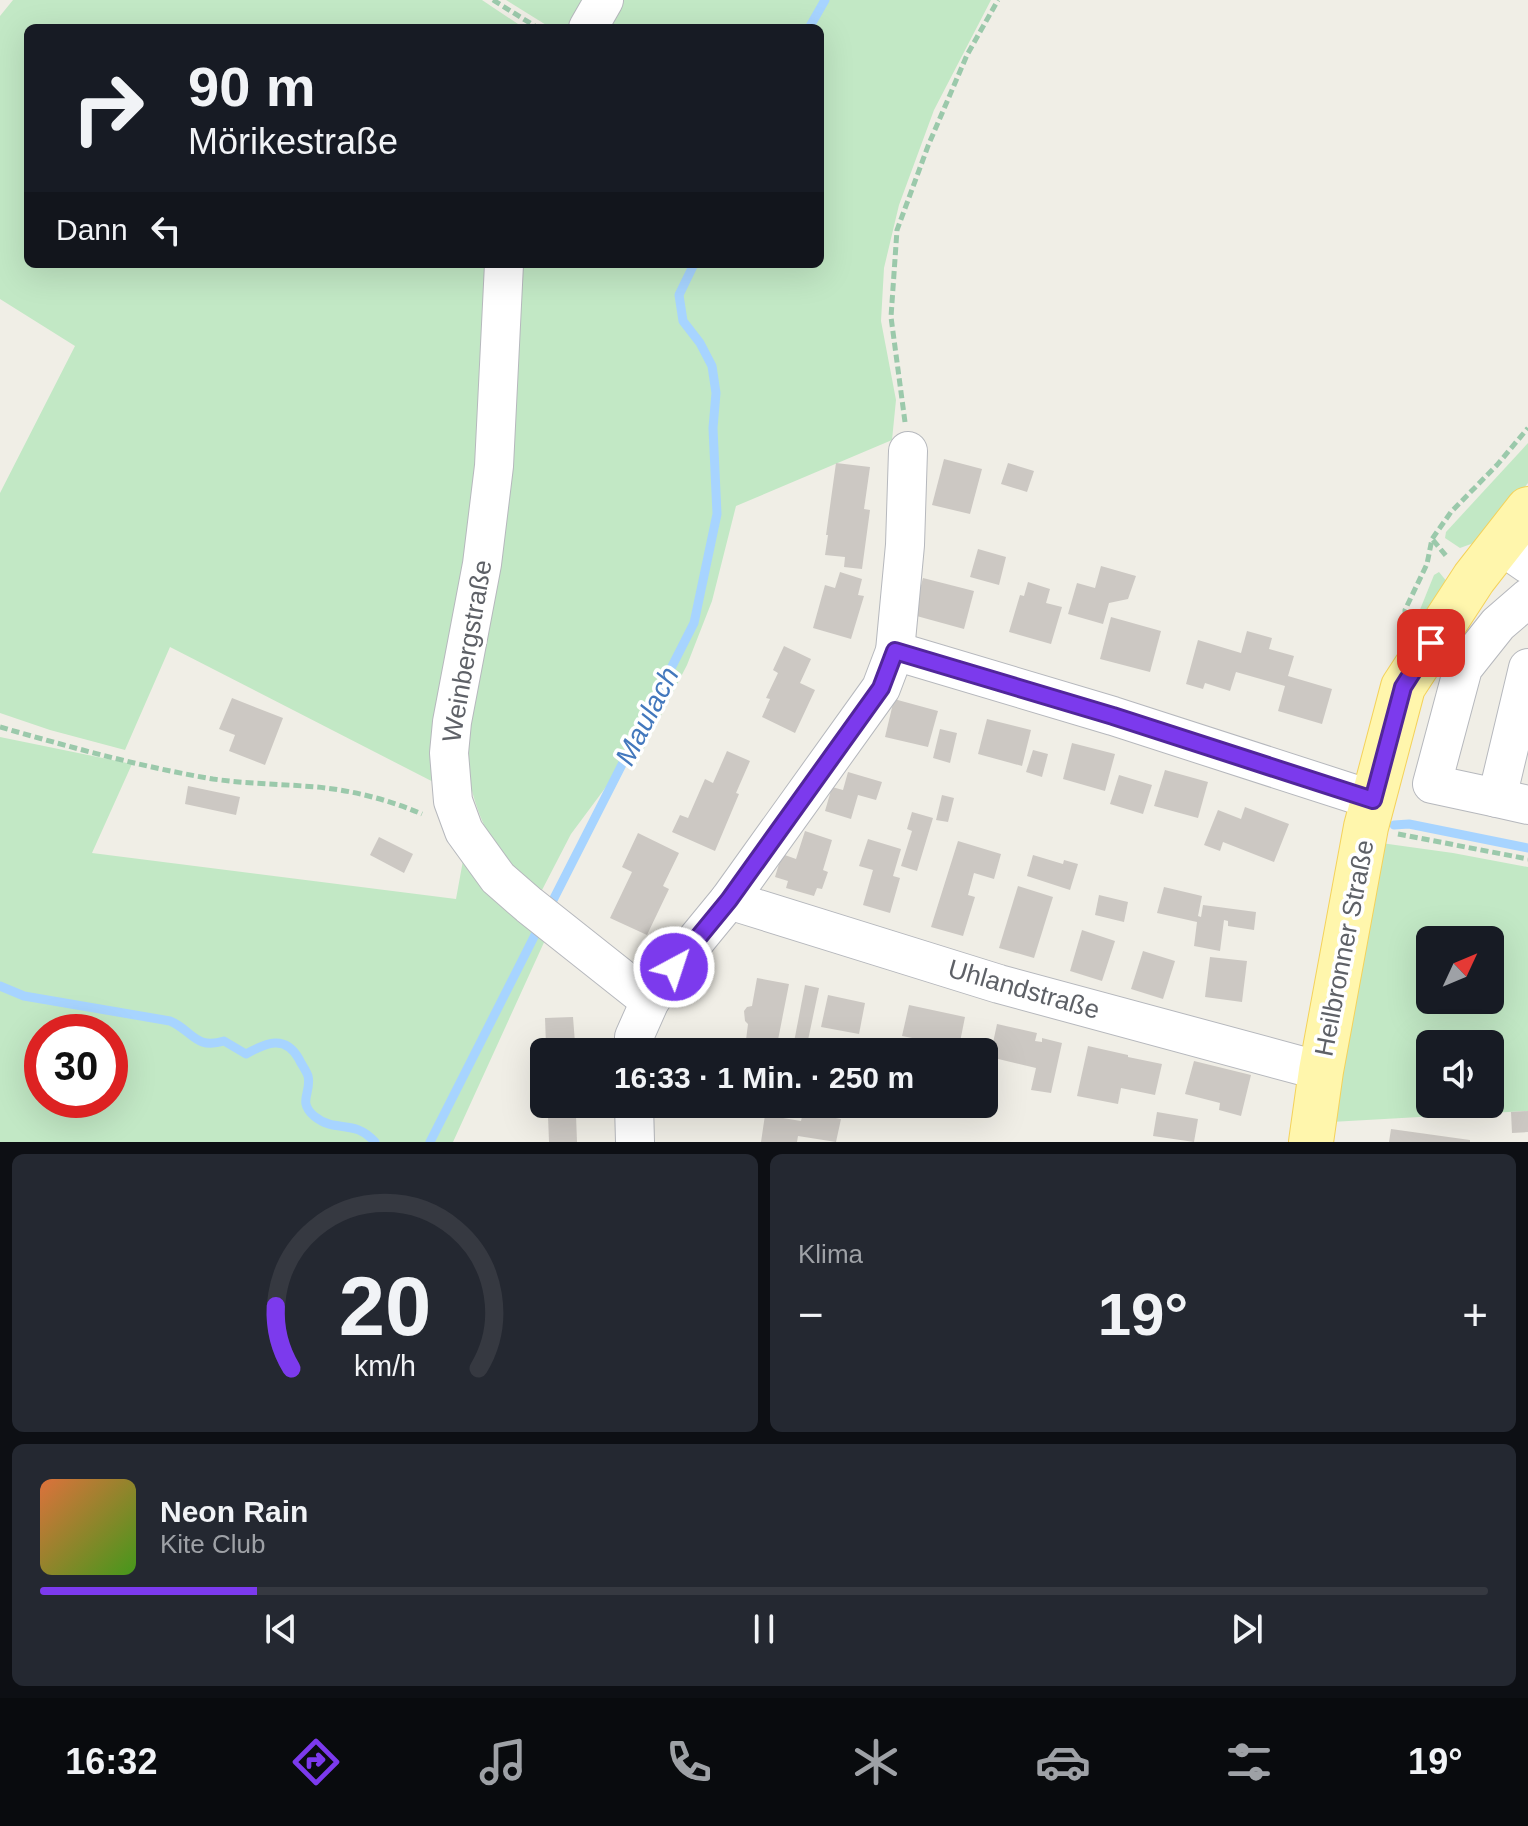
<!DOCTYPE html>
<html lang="de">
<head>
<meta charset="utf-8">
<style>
  :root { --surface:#171b24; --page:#242831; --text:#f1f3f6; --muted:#9ea1a6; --line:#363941; --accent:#7c3aed }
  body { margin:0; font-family:Arial,sans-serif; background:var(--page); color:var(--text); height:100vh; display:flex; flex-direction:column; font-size:30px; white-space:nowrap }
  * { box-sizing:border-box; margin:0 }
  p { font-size:26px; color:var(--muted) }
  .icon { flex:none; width:44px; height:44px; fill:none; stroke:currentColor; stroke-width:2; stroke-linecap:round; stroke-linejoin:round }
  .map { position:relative; height:1142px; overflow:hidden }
  .sheet { display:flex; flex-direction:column; gap:12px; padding:12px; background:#0d0f14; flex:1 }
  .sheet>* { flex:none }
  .banner { position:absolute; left:24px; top:24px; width:800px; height:244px; border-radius:12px; box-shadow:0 8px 32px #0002; background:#171b24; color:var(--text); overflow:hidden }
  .needle { width:52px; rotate:46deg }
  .fabs { position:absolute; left:1416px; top:926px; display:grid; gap:16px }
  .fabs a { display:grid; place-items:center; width:88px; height:88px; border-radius:12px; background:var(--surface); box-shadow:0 8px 32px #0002; font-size:40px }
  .speed { position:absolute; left:24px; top:1014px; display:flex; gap:16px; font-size:40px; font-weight:700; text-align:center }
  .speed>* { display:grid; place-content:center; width:104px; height:104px; border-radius:50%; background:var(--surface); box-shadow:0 8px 32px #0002; line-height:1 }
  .speed .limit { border:12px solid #d22; background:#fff; color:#111 }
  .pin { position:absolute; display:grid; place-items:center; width:68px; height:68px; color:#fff; margin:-34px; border-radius:16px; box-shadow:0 4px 12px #0006 }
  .me { position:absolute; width:88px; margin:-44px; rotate:40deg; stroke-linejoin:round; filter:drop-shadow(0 0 6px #0008) }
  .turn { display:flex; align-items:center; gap:28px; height:168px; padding:0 32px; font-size:36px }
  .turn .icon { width:104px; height:104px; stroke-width:2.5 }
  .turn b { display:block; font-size:56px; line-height:68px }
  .then { display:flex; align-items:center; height:76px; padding:0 32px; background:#0003; gap:16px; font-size:30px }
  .big { font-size:60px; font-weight:800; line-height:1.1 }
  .sheet .tile { flex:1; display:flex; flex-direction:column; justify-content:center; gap:12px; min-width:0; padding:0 28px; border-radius:12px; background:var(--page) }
  .sheet .dial { align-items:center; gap:0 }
  .dial svg { height:208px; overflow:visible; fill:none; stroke:var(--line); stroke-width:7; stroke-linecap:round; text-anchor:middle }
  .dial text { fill:var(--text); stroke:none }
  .song { display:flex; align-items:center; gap:24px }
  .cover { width:96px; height:96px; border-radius:12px; background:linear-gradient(135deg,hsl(20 70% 55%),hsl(100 70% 35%)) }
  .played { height:8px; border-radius:4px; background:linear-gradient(90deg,var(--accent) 15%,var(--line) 15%) }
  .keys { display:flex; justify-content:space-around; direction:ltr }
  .heat { display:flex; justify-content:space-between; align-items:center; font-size:44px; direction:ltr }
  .sheet .tiles { flex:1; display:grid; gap:12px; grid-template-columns:1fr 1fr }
  .tile:last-child { grid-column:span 2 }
  .trip { position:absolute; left:530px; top:1038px; width:468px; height:80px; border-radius:12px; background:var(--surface); box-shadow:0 8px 32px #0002; font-weight:800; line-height:80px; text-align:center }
  .tabs { display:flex; height:128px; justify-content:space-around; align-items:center; background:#090b0e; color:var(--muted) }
  .tabs .icon { width:56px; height:56px }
  .tabs .on { color:var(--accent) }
  .tabs b { font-size:36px; color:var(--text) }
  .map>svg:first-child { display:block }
</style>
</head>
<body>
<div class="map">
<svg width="1528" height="1142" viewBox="0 0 1528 1142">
  <rect width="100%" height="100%" fill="#f0eee6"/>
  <g fill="#c2e8c5" fill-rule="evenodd">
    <path d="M 13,0 L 482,0 L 524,28 L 28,28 L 28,264 L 493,264 L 449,790 L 170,647 L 125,750 L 50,730 L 0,713 L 0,493 L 75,346 L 0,299 L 0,16 Z"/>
    <path d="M 506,0 L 588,0 L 571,28 L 551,28 Z"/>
    <path d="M 610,0 L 991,0 L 934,110 L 899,205 L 884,268 L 881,321 L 896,400 L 892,440 L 736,506 L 712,601 L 687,665 L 633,770 L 623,764 L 571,834 L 541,892 C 532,884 520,877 512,868 C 482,834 472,798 464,754 L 521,264 L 820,264 L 820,28 L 594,28 Z"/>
    <path d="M 1528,443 L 1528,483 L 1482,540 L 1460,548 L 1445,538 L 1446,532 Z"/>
    <path d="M 1439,572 L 1452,588 L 1415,650 L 1417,617 L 1434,575 Z"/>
    <path d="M 0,737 L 132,764 L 92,853 L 456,899 L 466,844 L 551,927 L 453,1142 L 0,1142 ZM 42,1032 L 110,1032 L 110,1100 L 42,1100 Z"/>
    <path d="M 1381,843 L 1453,853 L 1528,867 L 1528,1111 L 1331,1122 ZM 1430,940 L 1490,940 L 1490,1000 L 1430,1000 ZM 1430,1044 L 1490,1044 L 1490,1104 L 1430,1104 Z"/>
  </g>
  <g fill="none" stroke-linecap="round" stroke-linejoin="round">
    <g stroke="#a7d4ff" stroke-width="9">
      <path d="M 809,28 L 825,0"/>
      <path d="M 1394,825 L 1409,824 L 1528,848"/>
      <path d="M 548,910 L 694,623 L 717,514 L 713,428 L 716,393 L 712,366 L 700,343 L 683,321 L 679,295 L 694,264"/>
      <path d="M 0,986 L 24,996 L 170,1021 C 192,1030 195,1050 224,1041 L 246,1054 C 266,1043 285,1034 299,1059 C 301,1064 306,1070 308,1076 C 312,1093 297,1101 314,1116 C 336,1134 354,1118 375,1142"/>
      <path d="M 430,1142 L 541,923"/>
    </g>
  </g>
  <g fill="#ccc8c3">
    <path d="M 944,459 L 982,469 L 970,514 L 932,505 Z"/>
    <path d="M 836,463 L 870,467 L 864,509 L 870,510 L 862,569 L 844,567 L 845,557 L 825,555 L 828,535 L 826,535 Z"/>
    <path d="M 1008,463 L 1034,471 L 1027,492 L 1001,484 Z"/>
    <path d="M 978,549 L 1006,557 L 999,585 L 970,577 Z"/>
    <path d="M 1101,566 L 1136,576 L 1128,599 L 1109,603 L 1103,624 L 1068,614 L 1077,583 L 1095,588 Z"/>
    <path d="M 840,572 L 862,579 L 858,595 L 864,596 L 851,639 L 813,628 L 825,585 L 835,588 Z"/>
    <path d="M 923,578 L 974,591 L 964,629 L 913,615 Z"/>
    <path d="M 1028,582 L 1050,589 L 1046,603 L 1062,607 L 1051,644 L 1009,632 L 1020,595 L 1024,596 Z"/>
    <path d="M 1111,617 L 1161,631 L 1150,672 L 1100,659 Z"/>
    <path d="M 1247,631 L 1272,638 L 1269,649 L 1294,656 L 1288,676 L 1332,689 L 1322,724 L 1278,711 L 1285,686 L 1236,672 L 1230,691 L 1205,683 L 1203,689 L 1186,684 L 1198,640 L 1241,653 Z"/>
    <path d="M 784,646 L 811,659 L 800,683 L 815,690 L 795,733 L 762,717 L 770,699 L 766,698 L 778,673 L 773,670 Z"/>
    <path d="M 232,698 L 283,718 L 265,765 L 229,751 L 235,735 L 219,729 Z"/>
    <path d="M 894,699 L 938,711 L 928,747 L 885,737 Z"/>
    <path d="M 987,719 L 1031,730 L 1022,766 L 978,754 Z"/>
    <path d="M 940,729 L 957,733 L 950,763 L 933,758 Z"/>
    <path d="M 1072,743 L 1115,754 L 1105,791 L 1063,779 Z"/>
    <path d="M 1033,750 L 1048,754 L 1042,777 L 1026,772 Z"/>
    <path d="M 727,751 L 750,761 L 736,793 L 739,794 L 715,851 L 672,832 L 680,815 L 688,818 L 705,779 L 713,783 Z"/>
    <path d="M 1165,770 L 1208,782 L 1198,818 L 1154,806 Z"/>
    <path d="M 848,772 L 882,782 L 876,800 L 858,795 L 851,819 L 825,811 L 832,787 L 843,790 Z"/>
    <path d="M 1119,775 L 1152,785 L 1143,814 L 1110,804 Z"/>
    <path d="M 188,786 L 240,797 L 236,815 L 185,804 Z"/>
    <path d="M 942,795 L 954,798 L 948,822 L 936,820 Z"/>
    <path d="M 1245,807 L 1289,824 L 1274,862 L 1223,842 L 1220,851 L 1204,845 L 1218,810 L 1241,819 Z"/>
    <path d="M 912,812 L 933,818 L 917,871 L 901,866 L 912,831 L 907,829 Z"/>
    <path d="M 805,831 L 832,840 L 823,870 L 828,872 L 822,889 L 817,888 L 814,896 L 786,888 L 788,881 L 775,877 L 782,854 L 796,859 Z"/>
    <path d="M 638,833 L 679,853 L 663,886 L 669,889 L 647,935 L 610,918 L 632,872 L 622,867 Z"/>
    <path d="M 379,837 L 413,854 L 404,873 L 370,855 Z"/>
    <path d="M 868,839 L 901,849 L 893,876 L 900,878 L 890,913 L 863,905 L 873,870 L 859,866 Z"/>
    <path d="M 958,841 L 1001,854 L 994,879 L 974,873 L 968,895 L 975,897 L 963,936 L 931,927 Z"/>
    <path d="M 1033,855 L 1063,864 L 1064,860 L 1078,864 L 1070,890 L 1027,876 Z"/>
    <path d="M 1018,886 L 1053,897 L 1034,958 L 999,948 Z"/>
    <path d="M 1164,887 L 1202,896 L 1198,916 L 1201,917 L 1203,905 L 1256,912 L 1254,930 L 1228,926 L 1228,921 L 1224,920 L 1220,951 L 1194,946 L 1197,922 L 1157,913 Z"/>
    <path d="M 1099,895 L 1128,902 L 1124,922 L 1095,915 Z"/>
    <path d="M 1082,930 L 1115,941 L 1102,981 L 1070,971 Z"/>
    <path d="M 1143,951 L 1175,961 L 1163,999 L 1131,989 Z"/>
    <path d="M 1210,957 L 1247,961 L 1242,1002 L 1205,997 Z"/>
    <path d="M 757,978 L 789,984 L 777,1045 L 746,1040 L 748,1024 L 745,1021 L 744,1011 L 747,1007 L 752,1006 Z"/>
    <path d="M 805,985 L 819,988 L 807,1045 L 794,1042 Z"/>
    <path d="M 828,995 L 865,1003 L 859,1034 L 821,1027 Z"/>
    <path d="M 909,1005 L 965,1017 L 958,1052 L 936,1052 L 938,1043 L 902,1036 Z"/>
    <path d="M 573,1017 L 575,1043 L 584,1042 L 585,1052 L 544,1052 L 544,1098 L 542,1098 L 539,1056 L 535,1050 L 538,1045 L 546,1045 L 545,1018 Z"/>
    <path d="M 997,1024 L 1037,1033 L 1035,1041 L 1042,1042 L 1042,1038 L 1062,1043 L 1051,1093 L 1031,1090 L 1036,1068 L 990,1057 Z"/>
    <path d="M 1088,1046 L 1128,1055 L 1128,1057 L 1162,1064 L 1155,1095 L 1121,1088 L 1118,1104 L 1077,1096 Z"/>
    <path d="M 1194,1061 L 1251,1075 L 1241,1116 L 1219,1110 L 1220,1103 L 1185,1094 Z"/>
    <path d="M 849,1104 L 892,1104 L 889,1115 Z"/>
    <path d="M 1528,1111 L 1528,1132 L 1512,1133 L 1511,1112 Z"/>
    <path d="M 803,1112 L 841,1119 L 836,1142 L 798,1136 L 797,1142 L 761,1142 L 765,1115 L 801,1121 Z"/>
    <path d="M 1157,1112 L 1198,1119 L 1194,1142 L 1153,1136 Z"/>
    <path d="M 576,1115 L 577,1142 L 549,1142 L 548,1116 Z"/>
    <path d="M 1391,1129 L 1470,1140 L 1470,1142 L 1389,1142 Z"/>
  </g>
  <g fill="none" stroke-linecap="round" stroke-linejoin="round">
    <defs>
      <g id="minor">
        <path d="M 588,28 L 604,0"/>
        <path d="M 504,264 L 494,466 L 482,564 L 452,722 L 449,753 L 453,801 L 464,831 L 498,878 L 529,905 L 650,1001"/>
        <path d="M 1499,544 L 1528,564"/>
        <path d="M 895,651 L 1113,716 L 1373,800"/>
        <path d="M 1528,668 L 1497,798 L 1528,805"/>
        <path d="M 1497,798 L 1432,784 L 1463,668 L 1498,624 L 1528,598"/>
        <path d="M 729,900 L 999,984 L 1321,1071"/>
        <path d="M 634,1052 L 634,1037 L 650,1001 L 674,967 L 729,900 L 881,688 L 895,651 L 905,545 L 908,451"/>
        <path d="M 634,1104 L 635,1142"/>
      </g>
      <path id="major" d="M 1311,1142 L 1321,1071 L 1366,827 L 1403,687 L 1474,578 L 1528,509"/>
    </defs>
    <use href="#minor" stroke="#b6b8bd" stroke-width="40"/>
    <use href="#major" stroke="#f4d25b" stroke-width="46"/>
    <g stroke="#9bc9ab" stroke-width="5" stroke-dasharray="8 4" stroke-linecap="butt">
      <path d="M 493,0 L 538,28"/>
      <path d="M 905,422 L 891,317 L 897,230 L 928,146 L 967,55 L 998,0"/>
      <path d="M 1433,540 L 1447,557"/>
      <path d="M 1405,617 L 1405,610 L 1427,564 L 1432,539 L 1451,512 L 1497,465 L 1528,428"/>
      <path d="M 0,727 C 70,747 141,767 213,779 C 248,784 282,784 316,787 C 352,790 389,800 422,814"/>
      <path d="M 1398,834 L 1528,859"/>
    </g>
    <use href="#minor" stroke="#fff" stroke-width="38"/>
    <use href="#major" stroke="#fff6ac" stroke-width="44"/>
  </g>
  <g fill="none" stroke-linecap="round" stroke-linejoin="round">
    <defs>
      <path id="route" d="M 674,967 L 729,900 L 881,688 L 895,651 L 1113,716 L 1373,800 L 1403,687 L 1431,643"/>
    </defs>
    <use href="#route" stroke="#51269a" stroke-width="20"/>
    <use href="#route" stroke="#7c3aed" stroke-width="14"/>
  </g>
  <g text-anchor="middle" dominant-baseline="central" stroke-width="7" stroke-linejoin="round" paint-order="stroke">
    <g font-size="26" fill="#5e6167" stroke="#fff">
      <text transform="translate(467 651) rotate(-80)">Weinbergstraße</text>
      <text transform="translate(1344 948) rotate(-79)">Heilbronner Straße</text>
      <text transform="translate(1024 989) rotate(16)">Uhlandstraße</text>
    </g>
    <g font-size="28" font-style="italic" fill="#4378bd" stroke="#fff">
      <text transform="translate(647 716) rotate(-63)">Maulach</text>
    </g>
  </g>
</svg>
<div class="fabs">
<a><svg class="needle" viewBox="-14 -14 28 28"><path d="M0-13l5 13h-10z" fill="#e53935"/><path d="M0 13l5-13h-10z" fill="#9ea1a6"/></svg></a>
<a><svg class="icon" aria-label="sound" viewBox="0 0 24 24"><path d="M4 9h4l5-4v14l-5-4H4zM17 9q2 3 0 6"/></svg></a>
</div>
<div class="speed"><div class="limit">30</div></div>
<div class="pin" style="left:1431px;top:643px;background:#d93025"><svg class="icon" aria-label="arrive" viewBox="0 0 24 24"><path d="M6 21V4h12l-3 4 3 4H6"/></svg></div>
<svg class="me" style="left:674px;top:967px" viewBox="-20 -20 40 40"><circle r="17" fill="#7c3aed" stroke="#fff" stroke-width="3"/><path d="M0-11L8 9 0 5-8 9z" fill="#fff"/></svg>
<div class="trip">16:33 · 1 Min. · 250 m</div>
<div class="banner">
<div class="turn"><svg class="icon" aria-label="right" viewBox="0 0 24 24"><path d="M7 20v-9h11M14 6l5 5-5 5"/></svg><div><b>90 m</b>Mörikestraße</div></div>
<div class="then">Dann<svg class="icon" aria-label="left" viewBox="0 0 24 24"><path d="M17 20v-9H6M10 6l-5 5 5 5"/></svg></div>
</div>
</div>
<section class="sheet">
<div class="tiles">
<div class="tile dial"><svg viewBox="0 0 100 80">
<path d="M14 69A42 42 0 1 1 86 69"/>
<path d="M14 69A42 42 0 0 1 8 45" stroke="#7c3aed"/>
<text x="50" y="56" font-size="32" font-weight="700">20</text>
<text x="50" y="72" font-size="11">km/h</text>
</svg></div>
<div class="tile"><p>Klima</p>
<div class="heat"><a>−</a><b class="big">19°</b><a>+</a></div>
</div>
<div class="tile">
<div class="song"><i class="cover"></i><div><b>Neon Rain</b><p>Kite Club</p></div></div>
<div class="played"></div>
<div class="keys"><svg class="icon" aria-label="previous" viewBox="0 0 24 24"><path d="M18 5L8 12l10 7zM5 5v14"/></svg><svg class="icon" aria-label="pause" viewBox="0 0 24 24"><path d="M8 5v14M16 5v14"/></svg><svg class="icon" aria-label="next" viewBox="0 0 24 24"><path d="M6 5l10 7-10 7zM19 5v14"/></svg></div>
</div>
</div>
</section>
<nav class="tabs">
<b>16:32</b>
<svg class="icon on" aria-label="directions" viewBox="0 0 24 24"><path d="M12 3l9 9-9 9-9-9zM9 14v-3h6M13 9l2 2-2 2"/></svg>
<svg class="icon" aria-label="music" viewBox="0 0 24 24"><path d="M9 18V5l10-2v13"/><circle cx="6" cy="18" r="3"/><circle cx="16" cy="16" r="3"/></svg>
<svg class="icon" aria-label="phone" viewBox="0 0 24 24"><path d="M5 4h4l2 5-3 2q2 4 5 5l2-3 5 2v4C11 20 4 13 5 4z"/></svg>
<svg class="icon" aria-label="climate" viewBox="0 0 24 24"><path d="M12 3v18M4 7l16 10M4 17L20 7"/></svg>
<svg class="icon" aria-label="car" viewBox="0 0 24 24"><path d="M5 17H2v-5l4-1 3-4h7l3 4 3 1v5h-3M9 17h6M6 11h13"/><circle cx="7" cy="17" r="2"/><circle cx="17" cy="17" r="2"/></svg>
<svg class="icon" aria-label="filters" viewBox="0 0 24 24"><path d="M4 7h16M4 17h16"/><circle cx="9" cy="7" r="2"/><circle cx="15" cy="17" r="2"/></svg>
<b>19°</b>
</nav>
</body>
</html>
